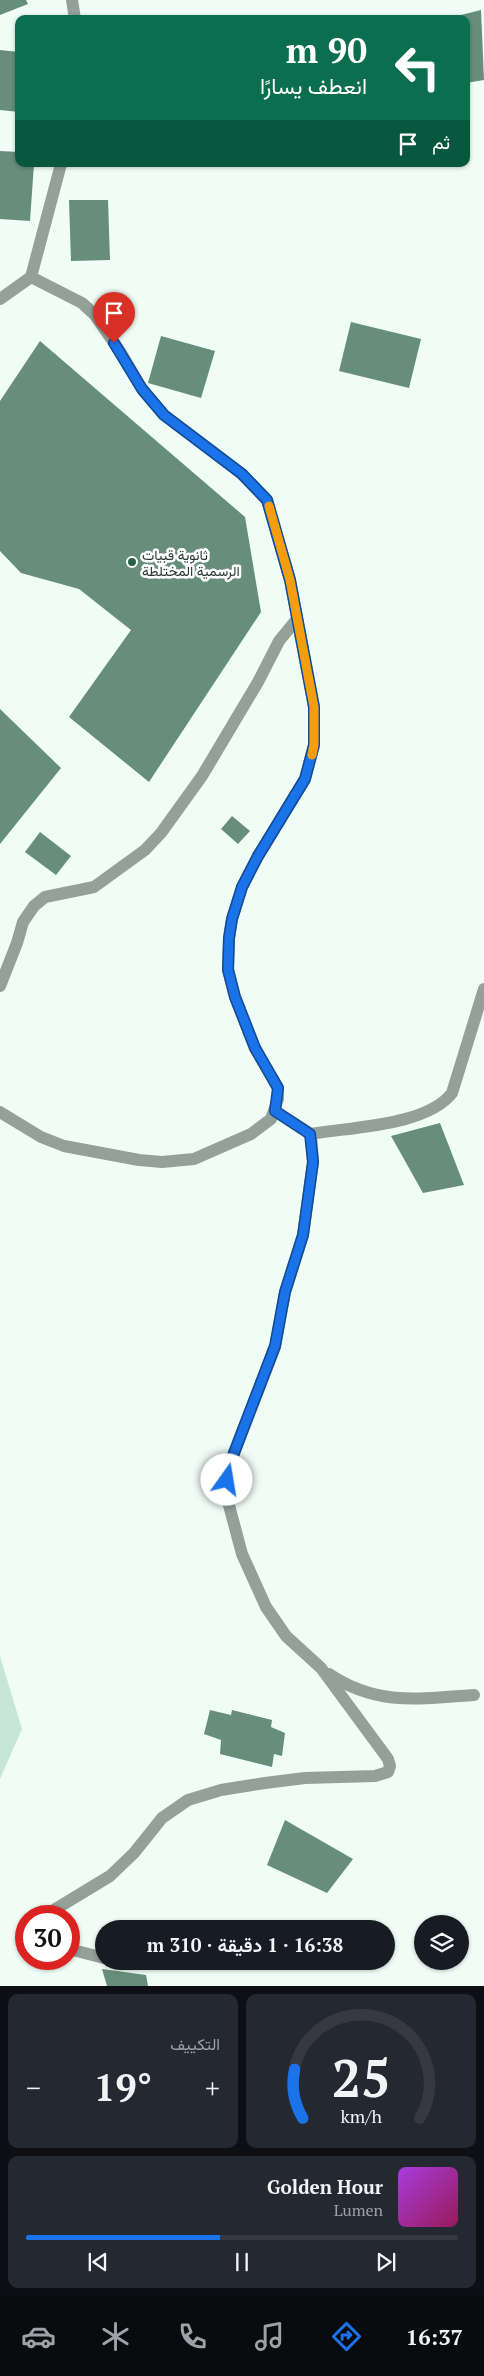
<!DOCTYPE html>
<html lang="ar">
<head>
<meta charset="utf-8">
<style>
  :root { --surface:#171b24; --page:#242831; --text:#f1f3f6; --muted:#9ea1a6; --line:#363941; --accent:#1a73e8 }
  body { margin:0; font-family:"PT Serif",Vazirmatn,serif; background:var(--page); color:var(--text); direction:rtl; height:100vh; display:flex; flex-direction:column; font-size:19px; white-space:nowrap }
  * { box-sizing:border-box; margin:0 }
  p { font-size:16px; color:var(--muted) }
  .icon { flex:none; width:28px; height:28px; fill:none; stroke:currentColor; stroke-width:2; stroke-linecap:round; stroke-linejoin:round }
  .map { position:relative; height:1986px; overflow:hidden; direction:ltr }
  .drawer { display:flex; flex-direction:column; gap:8px; padding:8px; background:#0d0f14; flex:1 }
  .drawer>* { flex:none }
  .guide { position:absolute; left:15px; top:15px; width:455px; height:152px; border-radius:10px; box-shadow:0 1px 4px #0004; direction:rtl; background:#0b6e4f; color:#fff; overflow:hidden }
  .buttons { position:absolute; left:414px; top:1915px; display:grid; gap:10px }
  .buttons a { display:grid; place-items:center; width:55px; height:55px; border-radius:50%; background:var(--surface); box-shadow:0 1px 4px #0004; font-size:25px }
  .speed { position:absolute; left:15px; top:1905px; display:flex; gap:10px; font-size:25px; font-weight:700; text-align:center }
  .speed>* { display:grid; place-content:center; width:65px; height:65px; border-radius:50%; background:var(--surface); box-shadow:0 1px 4px #0004; line-height:1 }
  .speed .limit { border:8px solid #d22; background:#fff; color:#111 }
  .pin { position:absolute; display:grid; place-items:center; width:42px; height:42px; color:#fff; margin:-51px -21px; border-radius:50% 50% 50% 0; rotate:-45deg; box-shadow:0 0 5px #0007 }
  .pin .icon { rotate:45deg }
  .me { position:absolute; width:55px; margin:-28px; rotate:13deg; stroke-linejoin:round; filter:drop-shadow(0 0 4px #0008) }
  .turn { display:flex; align-items:center; gap:18px; height:105px; padding:0 20px; font-size:22px }
  .turn .icon { width:65px; height:65px; stroke-width:2.5 }
  .turn b { display:block; font-size:35px; line-height:42px }
  .then { display:flex; align-items:center; height:48px; padding:0 20px; background:#0003; gap:10px; font-size:19px }
  .big { font-size:38px; font-weight:600; line-height:1.1 }
  .drawer .widget { flex:1; display:flex; flex-direction:column; justify-content:center; gap:8px; min-width:0; padding:0 18px; border-radius:10px; background:var(--page) }
  .drawer .dial { align-items:center; gap:0 }
  .dial svg { height:130px; overflow:visible; fill:none; stroke:var(--line); stroke-width:7; stroke-linecap:round; text-anchor:middle }
  .dial text { fill:var(--text); stroke:none }
  .song { display:flex; align-items:center; gap:15px }
  .cover { width:60px; height:60px; border-radius:8px; background:linear-gradient(135deg,hsl(280 70% 55%),hsl(330 70% 35%)) }
  .played { height:5px; border-radius:2px; background:linear-gradient(90deg,var(--accent) 45%,var(--line) 45%) }
  .keys { display:flex; justify-content:space-around; direction:ltr }
  .heat { display:flex; justify-content:space-between; align-items:center; font-size:28px; direction:ltr }
  .drawer .tiles { flex:1; display:grid; gap:8px; grid-template-columns:1fr 1fr }
  .widget:last-child { grid-column:span 2 }
  .trip { position:absolute; left:95px; top:1920px; width:300px; height:50px; border-radius:25px; background:var(--surface); box-shadow:0 1px 4px #0004; font-weight:600; line-height:50px; text-align:center; direction:rtl }
  .dock { display:flex; height:80px; justify-content:space-around; align-items:center; background:#090b0e; color:var(--muted) }
  .dock .icon { width:35px; height:35px }
  .dock .on { color:var(--accent) }
  .dock b { font-size:22px; color:var(--text) }
  .map>svg:first-child { display:block }
</style>
</head>
<body>
<div class="map">
<svg width="484" height="1986" viewBox="0 0 484 1986">
  <rect width="100%" height="100%" fill="#f0fdf7"/>
  <path fill="#c7e6d7" d="M 0,1656 L 22,1729 L 0,1779 Z"/>
  <g fill="#668e7b">
    <path d="M 0,0 L 26,0 L 28,4 L 0,15 Z"/>
    <path d="M 481,10 L 484,80 L 466,83 L 466,19 L 449,18 Z"/>
    <path d="M 0,50 L 19,52 L 19,112 L 0,110 Z"/>
    <path d="M 0,151 L 19,152 L 19,164 L 34,164 L 30,221 L 0,219 Z"/>
    <path d="M 69,200 L 108,200 L 110,260 L 71,261 Z"/>
    <path d="M 351,322 L 421,339 L 409,388 L 339,371 Z"/>
    <path d="M 161,336 L 215,351 L 201,398 L 148,383 Z"/>
    <path d="M 40,341 L 245,517 L 261,612 L 149,782 L 69,717 L 131,630 L 79,589 L 21,573 L 0,551 L 0,401 Z"/>
    <path d="M 0,709 L 61,768 L 0,844 Z"/>
    <path d="M 232,816 L 250,831 L 238,844 L 221,829 Z"/>
    <path d="M 40,832 L 71,856 L 56,875 L 25,852 Z"/>
    <path d="M 440,1123 L 464,1185 L 423,1193 L 391,1136 Z"/>
    <path d="M 210,1710 L 231,1715 L 232,1710 L 272,1720 L 271,1727 L 285,1733 L 282,1756 L 274,1754 L 272,1767 L 220,1754 L 221,1740 L 204,1734 Z"/>
    <path d="M 285,1820 L 353,1859 L 327,1893 L 267,1865 Z"/>
    <path d="M 102,1969 L 146,1975 L 148,1986 L 107,1986 Z"/>
  </g>
  <g fill="none" stroke-linecap="round" stroke-linejoin="round">
    <g stroke="#93a19a" stroke-width="12">
      <path d="M 72,0 L 75,19"/>
      <path d="M 0,299 L 31,277 L 61,164"/>
      <path d="M 0,986 L 17,943 L 23,922 L 34,906 L 45,897 L 94,887 L 145,850 L 161,833 L 202,776 L 258,682 L 279,641 L 297,619"/>
      <path d="M 275,1111 L 311,1134 C 350,1127 427,1126 452,1093 L 484,989"/>
      <path d="M 0,1112 L 41,1137 L 64,1146 L 139,1160 L 162,1162 L 194,1159 L 251,1134 L 271,1119 L 278,1099 L 278,1088 L 255,1048 L 235,997 L 228,969 L 229,938 L 232,919 L 242,887 L 258,856 L 305,779 L 314,745 L 314,707 L 290,580 L 267,500 L 242,474 L 164,415 L 142,389 L 121,353 L 95,315 L 82,303 L 31,277"/>
      <path d="M 329,1674 C 376,1706 420,1699 474,1695"/>
      <path d="M 44,1916 L 110,1876 L 134,1853 L 162,1818 L 188,1800 L 221,1790 L 265,1783 L 305,1778 L 375,1776 L 388,1772 L 390,1766 L 388,1759 L 321,1668 L 286,1636 L 266,1607 L 242,1554 L 226,1494 L 229,1466 L 275,1347 L 285,1292 L 303,1235 L 313,1162 L 311,1134"/>
      <path d="M 69,1949 L 104,1958"/>
      <path d="M 123,1961 L 137,1964"/>
    </g>
  </g>
  <g fill="none" stroke-linecap="round" stroke-linejoin="round">
    <defs>
      <path id="route" d="M 114,343 L 142,389 L 164,415 L 242,474 L 267,500 L 290,580 L 314,707 L 314,745 L 305,779 L 258,856 L 242,887 L 232,919 L 229,938 L 228,970 L 235,997 L 255,1048 L 278,1088 L 275,1111 L 310,1134 L 313,1162 L 303,1235 L 285,1292 L 275,1346 L 229,1466 L 227,1480"/>
    </defs>
    <use href="#route" stroke="#114b97" stroke-width="12"/>
    <use href="#route" stroke="#1a73e8" stroke-width="9"/>
    <path stroke="#f59e0b" stroke-width="9" d="M 269,506 L 290,580 L 314,707 L 314,745 L 312,755"/>
  </g>
  <circle fill="#29624b" stroke="#fff" stroke-width="2" cx="132" cy="562" r="5"/>
  <g text-anchor="middle" dominant-baseline="central" stroke-width="5" stroke-linejoin="round" paint-order="stroke">
    <g font-size="14" fill="#2b3832" stroke="#fff" text-anchor="start">
      <text x="142" y="554">ثانوية قبيات<tspan x="142" dy="16">الرسمية المختلطة</tspan></text>
    </g>
  </g>
</svg>
<div class="buttons">
<a><svg class="icon" aria-label="layers" viewBox="0 0 24 24"><path d="M12 4l9 5-9 5-9-5zM3 14l9 5 9-5"/></svg></a>
</div>
<div class="speed"><div class="limit">30</div></div>
<div class="pin" style="left:114px;top:343px;background:#d93025"><svg class="icon" aria-label="arrive" viewBox="0 0 24 24"><path d="M6 21V4h12l-3 4 3 4H6"/></svg></div>
<svg class="me" style="left:227px;top:1480px" viewBox="-20 -20 40 40"><circle r="19" fill="#fff"/><path d="M0-13L10 11 0 6-10 11z" fill="#1a73e8"/></svg>
<div class="trip">16:38 · 1 دقيقة · 310 m</div>
<div class="guide">
<div class="turn"><svg class="icon" aria-label="left" viewBox="0 0 24 24"><path d="M17 20v-9H6M10 6l-5 5 5 5"/></svg><div><b>90 m</b>انعطف يسارًا</div></div>
<div class="then">ثم<svg class="icon" aria-label="arrive" viewBox="0 0 24 24"><path d="M6 21V4h12l-3 4 3 4H6"/></svg></div>
</div>
</div>
<section class="drawer">
<div class="tiles">
<div class="widget dial"><svg viewBox="0 0 100 80">
<path d="M14 69A42 42 0 1 1 86 69"/>
<path d="M14 69A42 42 0 0 1 9 39" stroke="#1a73e8"/>
<text x="50" y="56" font-size="32" font-weight="700">25</text>
<text x="50" y="72" font-size="11">km/h</text>
</svg></div>
<div class="widget"><p>التكييف</p>
<div class="heat"><a>−</a><b class="big">19°</b><a>+</a></div>
</div>
<div class="widget">
<div class="song"><i class="cover"></i><div><b>Golden Hour</b><p>Lumen</p></div></div>
<div class="played"></div>
<div class="keys"><svg class="icon" aria-label="previous" viewBox="0 0 24 24"><path d="M18 5L8 12l10 7zM5 5v14"/></svg><svg class="icon" aria-label="pause" viewBox="0 0 24 24"><path d="M8 5v14M16 5v14"/></svg><svg class="icon" aria-label="next" viewBox="0 0 24 24"><path d="M6 5l10 7-10 7zM19 5v14"/></svg></div>
</div>
</div>
</section>
<nav class="dock">
<b>16:37</b>
<svg class="icon on" aria-label="directions" viewBox="0 0 24 24"><path d="M12 3l9 9-9 9-9-9zM9 14v-3h6M13 9l2 2-2 2"/></svg>
<svg class="icon" aria-label="music" viewBox="0 0 24 24"><path d="M9 18V5l10-2v13"/><circle cx="6" cy="18" r="3"/><circle cx="16" cy="16" r="3"/></svg>
<svg class="icon" aria-label="phone" viewBox="0 0 24 24"><path d="M5 4h4l2 5-3 2q2 4 5 5l2-3 5 2v4C11 20 4 13 5 4z"/></svg>
<svg class="icon" aria-label="climate" viewBox="0 0 24 24"><path d="M12 3v18M4 7l16 10M4 17L20 7"/></svg>
<svg class="icon" aria-label="car" viewBox="0 0 24 24"><path d="M5 17H2v-5l4-1 3-4h7l3 4 3 1v5h-3M9 17h6M6 11h13"/><circle cx="7" cy="17" r="2"/><circle cx="17" cy="17" r="2"/></svg>
</nav>
</body>
</html>
